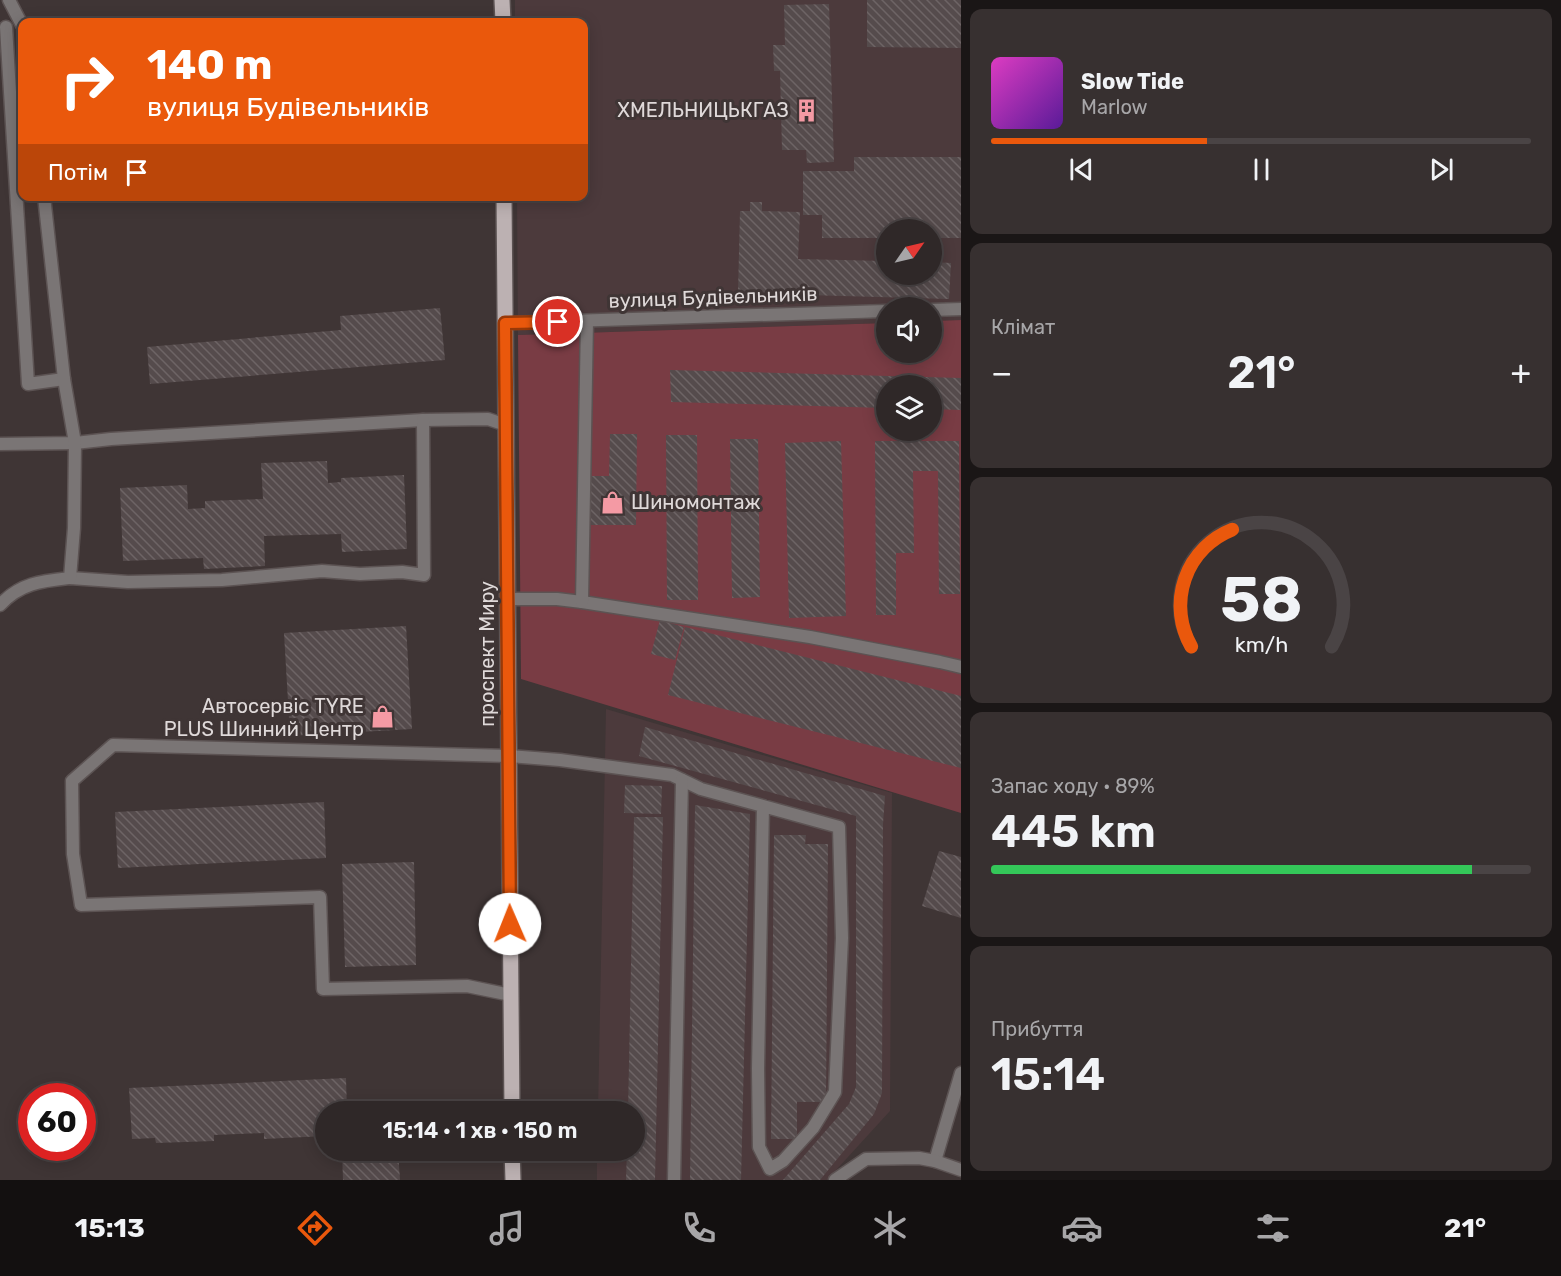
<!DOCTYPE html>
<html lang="uk">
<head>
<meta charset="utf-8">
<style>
  :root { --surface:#2f2828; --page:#373030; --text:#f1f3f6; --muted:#a7a6a8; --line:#4a4445; --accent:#ea580c }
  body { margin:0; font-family:Rubik,sans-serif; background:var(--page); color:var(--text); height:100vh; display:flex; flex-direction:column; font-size:22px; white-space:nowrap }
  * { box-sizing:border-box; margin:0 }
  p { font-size:20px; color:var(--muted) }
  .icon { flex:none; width:33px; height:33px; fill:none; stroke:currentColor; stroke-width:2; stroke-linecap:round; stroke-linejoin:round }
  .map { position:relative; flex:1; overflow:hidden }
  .details { display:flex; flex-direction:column; gap:9px; padding:9px; background:#1a1616; width:600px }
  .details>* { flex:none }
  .hud { position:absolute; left:18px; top:18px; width:570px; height:183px; border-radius:12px; box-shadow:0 3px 15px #0003,0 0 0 2px var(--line); background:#ea580c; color:#fff; overflow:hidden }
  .needle { width:39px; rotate:56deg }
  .tools { position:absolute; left:876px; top:219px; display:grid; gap:12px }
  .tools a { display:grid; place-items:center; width:66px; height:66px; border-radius:50%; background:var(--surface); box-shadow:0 3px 15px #0003,0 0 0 2px var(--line); font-size:30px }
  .speed { position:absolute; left:18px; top:1083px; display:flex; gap:12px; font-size:30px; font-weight:700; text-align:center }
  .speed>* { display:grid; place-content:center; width:78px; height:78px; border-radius:50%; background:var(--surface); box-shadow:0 3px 15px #0003,0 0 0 2px var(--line); line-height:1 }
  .speed .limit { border:9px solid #d22; background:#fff; color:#111 }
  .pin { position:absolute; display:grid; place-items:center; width:51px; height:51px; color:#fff; margin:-26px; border:3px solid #fff; border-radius:50%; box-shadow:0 2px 6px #0007 }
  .me { position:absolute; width:66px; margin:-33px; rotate:359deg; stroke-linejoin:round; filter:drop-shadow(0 0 4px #0008) }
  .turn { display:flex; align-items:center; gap:21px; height:126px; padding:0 30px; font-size:27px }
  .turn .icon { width:78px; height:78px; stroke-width:2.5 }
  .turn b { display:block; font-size:42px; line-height:51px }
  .then { display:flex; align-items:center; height:57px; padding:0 30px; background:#0003; gap:12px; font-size:22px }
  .big { font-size:45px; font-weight:600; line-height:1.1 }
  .details .widget { flex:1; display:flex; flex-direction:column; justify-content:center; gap:9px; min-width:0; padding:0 21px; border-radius:12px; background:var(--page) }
  .details .dial { align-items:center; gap:0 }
  .dial svg { height:156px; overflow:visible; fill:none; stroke:var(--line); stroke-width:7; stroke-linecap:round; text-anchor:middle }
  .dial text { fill:var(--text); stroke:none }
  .song { display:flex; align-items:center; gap:18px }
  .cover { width:72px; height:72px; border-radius:9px; background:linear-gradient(135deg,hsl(310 70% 55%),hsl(270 70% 35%)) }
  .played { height:6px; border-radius:3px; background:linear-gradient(90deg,var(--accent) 40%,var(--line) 40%) }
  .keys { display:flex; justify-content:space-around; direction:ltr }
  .heat { display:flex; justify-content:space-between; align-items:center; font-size:33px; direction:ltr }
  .charge { height:9px; border-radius:4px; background:linear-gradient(90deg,#34c759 89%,var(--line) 0) }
  .trip { position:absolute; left:315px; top:1101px; width:330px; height:60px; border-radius:30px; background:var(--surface); box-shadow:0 3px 15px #0003,0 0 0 2px var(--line); font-weight:600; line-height:60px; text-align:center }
  .tab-bar { display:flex; height:96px; justify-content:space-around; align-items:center; background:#131010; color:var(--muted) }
  .tab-bar .icon { width:42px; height:42px }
  .tab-bar .current { color:var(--accent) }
  .tab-bar b { font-size:27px; color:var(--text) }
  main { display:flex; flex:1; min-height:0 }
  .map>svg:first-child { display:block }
</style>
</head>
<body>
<main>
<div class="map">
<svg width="961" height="1180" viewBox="0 0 961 1180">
  <defs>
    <pattern id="building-back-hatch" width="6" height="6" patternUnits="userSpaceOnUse" patternTransform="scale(1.5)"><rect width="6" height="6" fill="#554b4c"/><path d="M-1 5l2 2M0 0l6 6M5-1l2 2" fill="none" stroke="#6d6465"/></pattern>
  </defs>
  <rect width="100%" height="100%" fill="#3f3535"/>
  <g fill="#4c3a3c" fill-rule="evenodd">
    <path d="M 515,0 L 961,0 L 961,320 L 932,321 L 932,308 L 886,308 L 886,323 L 518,335 L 517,197 L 584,196 L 584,22 L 515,22 ZM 886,230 L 932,230 L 932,274 L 886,274 Z"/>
    <path d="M 606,709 L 892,793 L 890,1111 L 827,1180 L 597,1180 L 597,1151 L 634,1150 L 634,1112 L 598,1111 Z"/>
  </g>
  <path fill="#793c44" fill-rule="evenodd" d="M 961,320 L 961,813 L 521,679 L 518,335 L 886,323 L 886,352 L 932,352 L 932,321 ZM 886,386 L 932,386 L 932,430 L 886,430 Z"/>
  <g fill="url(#building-back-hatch)">
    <path d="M 867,0 L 961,0 L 961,48 L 867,47 Z"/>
    <path d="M 829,4 L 834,162 L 807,163 L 806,150 L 782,150 L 780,71 L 774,71 L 773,45 L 785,45 L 784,5 Z"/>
    <path d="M 854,157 L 961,157 L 961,238 L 932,238 L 932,230 L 886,230 L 886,238 L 822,238 L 822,215 L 803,215 L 803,171 L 854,171 Z"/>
    <path d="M 750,202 L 762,202 L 762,211 L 800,212 L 798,259 L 886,261 L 886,274 L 932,274 L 932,262 L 951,263 L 949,299 L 738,293 L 740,211 L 750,211 Z"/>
    <path d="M 440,308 L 445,360 L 150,384 L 147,347 L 341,330 L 340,316 Z"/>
    <path d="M 670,370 L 961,378 L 961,410 L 932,409 L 932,386 L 886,386 L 886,408 L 671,402 Z"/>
    <path d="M 610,434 L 637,434 L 636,525 L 591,525 L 591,476 L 609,476 Z"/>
    <path d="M 666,435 L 697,435 L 698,600 L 667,600 Z"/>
    <path d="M 730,439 L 758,439 L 760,597 L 732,598 Z"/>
    <path d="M 841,441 L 846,616 L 789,618 L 785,443 Z"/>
    <path d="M 875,441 L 959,441 L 960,594 L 939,594 L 938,471 L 913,471 L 914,553 L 896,553 L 896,615 L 876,615 Z"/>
    <path d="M 327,461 L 328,483 L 341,482 L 341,478 L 404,475 L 407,549 L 342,552 L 341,534 L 264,536 L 265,566 L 204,569 L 203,558 L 123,561 L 120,488 L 187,485 L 188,509 L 205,508 L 205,501 L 263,499 L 261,463 Z"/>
    <path d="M 660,620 L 684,627 L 675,660 L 651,654 Z"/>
    <path d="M 406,626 L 412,729 L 290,736 L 284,633 Z"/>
    <path d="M 685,627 L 961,696 L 961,768 L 668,695 Z"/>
    <path d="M 645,727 L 885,796 L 883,824 L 882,1093 L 874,1114 L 820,1180 L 783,1180 L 849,1104 L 856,1087 L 856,816 L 639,756 Z"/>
    <path d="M 625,785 L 662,786 L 661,814 L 624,813 Z"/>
    <path d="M 324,802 L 326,858 L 118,868 L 115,812 Z"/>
    <path d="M 695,805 L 750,814 L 741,1180 L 690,1180 Z"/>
    <path d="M 634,817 L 663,817 L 655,1180 L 626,1180 L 627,1150 L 634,1150 L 634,1112 L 628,1112 Z"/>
    <path d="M 774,835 L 806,835 L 805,844 L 828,844 L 826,1102 L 797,1102 L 797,1139 L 771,1139 Z"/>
    <path d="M 939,851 L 961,857 L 961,918 L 922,906 Z"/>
    <path d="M 414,862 L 416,965 L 345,967 L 342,864 Z"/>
    <path d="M 346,1078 L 347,1112 L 326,1112 L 325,1136 L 264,1139 L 264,1133 L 214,1135 L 214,1141 L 156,1143 L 155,1138 L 132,1139 L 129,1088 Z"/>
    <path d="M 398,1150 L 400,1180 L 343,1180 L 342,1151 Z"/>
  </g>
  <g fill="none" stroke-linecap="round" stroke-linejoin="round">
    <defs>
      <g id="lane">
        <path d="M 9,0 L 22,25"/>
        <path d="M 6,27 L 28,384 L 64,379"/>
        <path d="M 0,444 L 75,443 L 111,439 L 423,420 L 488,419 L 506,425"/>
        <path d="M 70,578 L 128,582 L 222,580 L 322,571 L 360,574 L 402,572 L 424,575 L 423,420"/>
        <path d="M 508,599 L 557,599 L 582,602 L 810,637 L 940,662 L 961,667"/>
        <path d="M 582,602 L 587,321"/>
        <path d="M 0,605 C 20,583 42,581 70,578 L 74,528 L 75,443 L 64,379 L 44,196"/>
        <path d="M 511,995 L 467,986 L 323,989 L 320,897 L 81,905 L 73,854 L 72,781 L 113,745 L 509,756 L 560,760 L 672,775 L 701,789 L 839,827 L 842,938 L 835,1092 L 813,1128 L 783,1161 L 770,1169 L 759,1147 L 758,1069 L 763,806"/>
        <path d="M 674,1180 L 682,780"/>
      </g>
      <g id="street">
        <path d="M 932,310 L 961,309"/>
        <path d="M 505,323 L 886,311"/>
        <path d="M 935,1161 L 961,1073"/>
        <path d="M 835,1180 L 866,1159 L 919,1158 L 935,1161 L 961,1170"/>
      </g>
      <g id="primary">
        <path d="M 502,0 L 503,22"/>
        <path d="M 504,196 L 512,1112"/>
        <path d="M 512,1150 L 513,1180"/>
      </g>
    </defs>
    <use href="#lane" stroke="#5c5353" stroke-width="15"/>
    <use href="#street" stroke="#5c5353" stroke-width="15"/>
    <use href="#primary" stroke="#5c5353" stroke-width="18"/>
    <use href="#lane" stroke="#7a7575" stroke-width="12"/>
    <use href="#street" stroke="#7a7575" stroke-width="12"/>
    <use href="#primary" stroke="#bcb1b2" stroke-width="15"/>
  </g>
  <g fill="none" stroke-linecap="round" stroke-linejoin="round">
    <defs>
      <path id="route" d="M 510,924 L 505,323 L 558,322"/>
    </defs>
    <use href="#route" stroke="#983908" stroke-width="15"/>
    <use href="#route" stroke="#ea580c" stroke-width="10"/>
  </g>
  <defs>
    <symbol id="building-bare" viewBox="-9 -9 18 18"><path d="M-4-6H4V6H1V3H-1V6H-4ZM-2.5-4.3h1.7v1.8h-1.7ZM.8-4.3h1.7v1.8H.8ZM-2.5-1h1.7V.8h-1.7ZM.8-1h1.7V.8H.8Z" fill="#f49aa4" stroke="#3f3535" stroke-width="2.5" paint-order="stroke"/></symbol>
    <symbol id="shop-bare" viewBox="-9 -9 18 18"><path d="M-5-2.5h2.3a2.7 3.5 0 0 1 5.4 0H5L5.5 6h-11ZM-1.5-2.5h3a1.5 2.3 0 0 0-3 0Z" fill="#f49aa4" stroke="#3f3535" stroke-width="2.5" paint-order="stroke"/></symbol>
  </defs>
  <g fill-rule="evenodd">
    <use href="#building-bare" x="790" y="94" width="33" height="33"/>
    <use href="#shop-bare" x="596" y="486" width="33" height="33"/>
    <use href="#shop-bare" x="366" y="700" width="33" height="33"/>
  </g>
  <g text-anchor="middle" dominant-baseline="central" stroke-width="6" stroke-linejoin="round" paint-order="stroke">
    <g font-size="20" fill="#dfd9d9" stroke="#3f3535" text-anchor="end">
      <text x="789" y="110">ХМЕЛЬНИЦЬКГАЗ</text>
      <text x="631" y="502" text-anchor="start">Шиномонтаж</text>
      <text x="364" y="706">Автосервіс TYRE<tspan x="364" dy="23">PLUS Шинний Центр</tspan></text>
    </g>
    <g font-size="20" fill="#dfd9d9" stroke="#3f3535">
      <text transform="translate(713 297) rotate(-2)">вулиця Будівельників</text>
      <text transform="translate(487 654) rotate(-90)">проспект Миру</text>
    </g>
  </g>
</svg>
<div class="tools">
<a><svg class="needle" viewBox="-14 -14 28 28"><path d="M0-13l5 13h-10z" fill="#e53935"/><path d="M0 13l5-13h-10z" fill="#a7a6a8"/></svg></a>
<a><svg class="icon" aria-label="sound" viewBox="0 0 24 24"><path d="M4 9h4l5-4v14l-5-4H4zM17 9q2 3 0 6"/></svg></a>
<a><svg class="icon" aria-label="layers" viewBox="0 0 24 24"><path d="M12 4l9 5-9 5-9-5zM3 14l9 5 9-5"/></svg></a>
</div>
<div class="speed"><div class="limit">60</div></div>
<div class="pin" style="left:558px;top:322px;background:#d93025"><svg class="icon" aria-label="arrive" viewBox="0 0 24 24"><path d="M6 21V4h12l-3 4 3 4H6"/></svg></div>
<svg class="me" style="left:510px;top:924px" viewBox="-20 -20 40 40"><circle r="19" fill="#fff"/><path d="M0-13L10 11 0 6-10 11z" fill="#ea580c"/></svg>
<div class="trip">15:14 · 1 хв · 150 m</div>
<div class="hud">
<div class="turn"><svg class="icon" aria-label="right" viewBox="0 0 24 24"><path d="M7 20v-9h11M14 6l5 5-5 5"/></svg><div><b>140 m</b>вулиця Будівельників</div></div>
<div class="then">Потім<svg class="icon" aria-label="arrive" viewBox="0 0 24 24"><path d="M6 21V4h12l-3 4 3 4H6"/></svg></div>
</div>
</div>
<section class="details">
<div class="widget">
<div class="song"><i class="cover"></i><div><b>Slow Tide</b><p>Marlow</p></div></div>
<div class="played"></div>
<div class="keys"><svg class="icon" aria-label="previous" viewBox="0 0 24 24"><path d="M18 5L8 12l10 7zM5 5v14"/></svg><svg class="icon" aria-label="pause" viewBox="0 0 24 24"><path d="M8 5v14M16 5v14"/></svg><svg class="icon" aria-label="next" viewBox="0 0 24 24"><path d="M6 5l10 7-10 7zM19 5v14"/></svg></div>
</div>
<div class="widget"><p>Клімат</p>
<div class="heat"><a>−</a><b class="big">21°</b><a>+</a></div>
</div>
<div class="widget dial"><svg viewBox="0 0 100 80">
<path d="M14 69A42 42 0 1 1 86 69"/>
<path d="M14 69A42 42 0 0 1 35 9" stroke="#ea580c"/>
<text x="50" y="56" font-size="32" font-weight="700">58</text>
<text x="50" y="72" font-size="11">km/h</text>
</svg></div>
<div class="widget"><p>Запас ходу · 89%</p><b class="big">445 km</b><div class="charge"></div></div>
<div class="widget"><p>Прибуття</p><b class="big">15:14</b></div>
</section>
</main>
<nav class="tab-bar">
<b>15:13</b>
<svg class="icon current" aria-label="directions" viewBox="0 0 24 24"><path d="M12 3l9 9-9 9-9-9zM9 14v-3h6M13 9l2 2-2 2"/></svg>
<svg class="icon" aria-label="music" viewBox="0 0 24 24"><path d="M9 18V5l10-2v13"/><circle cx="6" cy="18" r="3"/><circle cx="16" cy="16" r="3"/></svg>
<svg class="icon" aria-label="phone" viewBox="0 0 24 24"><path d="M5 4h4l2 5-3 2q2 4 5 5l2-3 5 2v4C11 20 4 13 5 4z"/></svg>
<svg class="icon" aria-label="climate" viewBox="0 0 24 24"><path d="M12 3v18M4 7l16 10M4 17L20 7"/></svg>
<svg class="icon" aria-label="car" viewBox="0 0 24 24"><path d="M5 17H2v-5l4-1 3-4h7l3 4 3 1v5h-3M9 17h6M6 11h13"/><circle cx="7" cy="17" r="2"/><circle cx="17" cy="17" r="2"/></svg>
<svg class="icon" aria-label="filters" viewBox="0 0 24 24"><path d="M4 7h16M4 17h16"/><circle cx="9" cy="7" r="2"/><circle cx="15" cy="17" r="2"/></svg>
<b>21°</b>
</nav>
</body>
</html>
